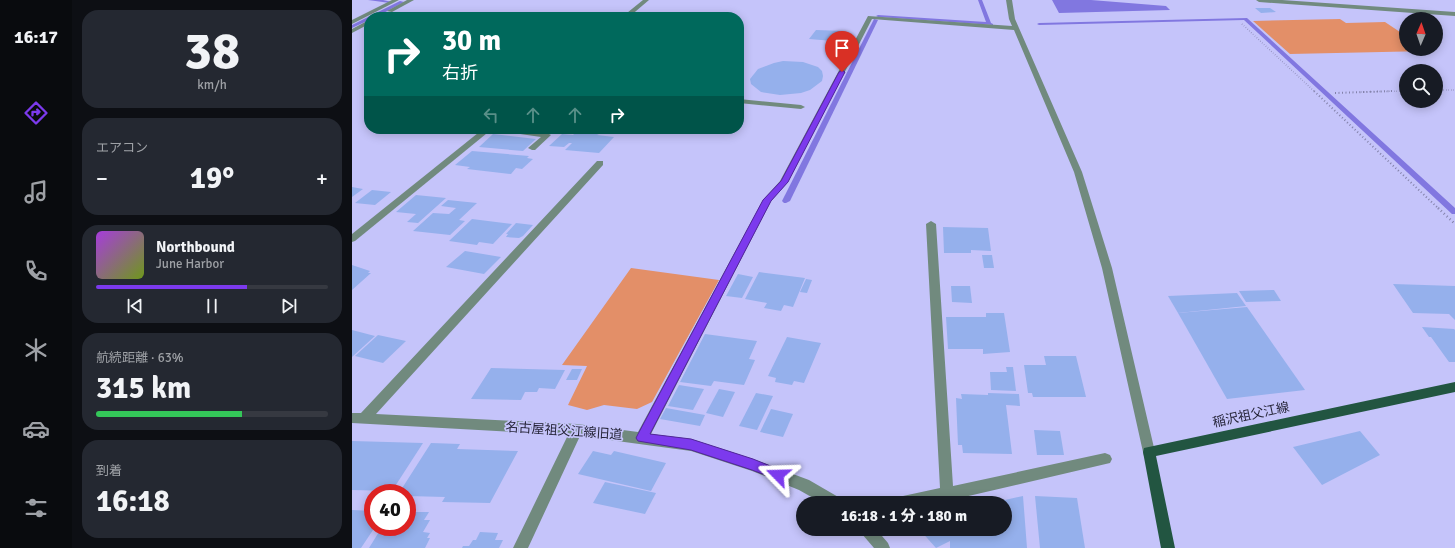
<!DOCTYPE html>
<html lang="ja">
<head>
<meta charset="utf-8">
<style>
  :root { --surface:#171b24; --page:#242831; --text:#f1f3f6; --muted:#9ea1a6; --line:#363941; --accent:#7c3aed }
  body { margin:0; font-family:Signika,"Noto Sans JP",sans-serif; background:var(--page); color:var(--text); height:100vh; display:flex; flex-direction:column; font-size:15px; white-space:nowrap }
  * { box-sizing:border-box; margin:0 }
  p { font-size:13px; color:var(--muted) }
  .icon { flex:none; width:22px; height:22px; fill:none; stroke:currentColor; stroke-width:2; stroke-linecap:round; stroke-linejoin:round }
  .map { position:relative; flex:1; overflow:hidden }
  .drawer { display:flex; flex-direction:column; gap:10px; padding:10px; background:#0d0f14; width:280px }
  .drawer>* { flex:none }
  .banner { position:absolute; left:12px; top:12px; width:380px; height:122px; border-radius:16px; box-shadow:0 2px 10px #0003; background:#00695c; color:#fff; overflow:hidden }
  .needle { width:26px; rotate:2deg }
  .buttons { position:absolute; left:1047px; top:12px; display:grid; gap:8px }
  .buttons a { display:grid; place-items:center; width:44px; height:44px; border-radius:50%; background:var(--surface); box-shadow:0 2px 10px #0003; font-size:20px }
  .speed { position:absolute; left:12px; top:484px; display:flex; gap:8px; font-size:20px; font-weight:700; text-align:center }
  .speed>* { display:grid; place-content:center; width:52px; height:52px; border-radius:50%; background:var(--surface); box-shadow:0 2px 10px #0003; line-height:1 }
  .speed .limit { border:6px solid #d22; background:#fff; color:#111 }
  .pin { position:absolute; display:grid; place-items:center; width:34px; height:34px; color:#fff; margin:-41px -17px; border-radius:50% 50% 50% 0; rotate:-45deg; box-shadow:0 0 4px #0007 }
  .pin .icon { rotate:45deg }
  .me { position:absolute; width:44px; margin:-22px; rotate:292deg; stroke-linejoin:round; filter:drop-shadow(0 0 3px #0008) }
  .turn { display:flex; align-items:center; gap:14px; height:84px; padding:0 12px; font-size:18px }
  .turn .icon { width:52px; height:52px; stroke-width:2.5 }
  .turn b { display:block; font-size:28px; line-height:34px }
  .lanes { display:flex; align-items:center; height:38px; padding:0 12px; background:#0003; justify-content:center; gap:20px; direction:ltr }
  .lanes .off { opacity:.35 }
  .big { font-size:30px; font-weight:800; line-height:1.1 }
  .drawer .card { flex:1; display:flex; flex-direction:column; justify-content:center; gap:6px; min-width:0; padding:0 14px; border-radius:16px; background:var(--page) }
  .drawer .dial { align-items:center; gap:0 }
  .dial b { font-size:52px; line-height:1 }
  .song { display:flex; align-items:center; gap:12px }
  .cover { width:48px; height:48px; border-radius:6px; background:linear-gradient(135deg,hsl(280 70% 55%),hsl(80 70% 35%)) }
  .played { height:4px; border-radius:2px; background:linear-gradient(90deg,var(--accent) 65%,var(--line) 65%) }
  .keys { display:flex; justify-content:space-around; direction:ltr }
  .heat { display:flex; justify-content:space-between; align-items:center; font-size:22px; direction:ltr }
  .charge { height:6px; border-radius:3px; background:linear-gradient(90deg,#34c759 63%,var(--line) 0) }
  .trip { position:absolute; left:444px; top:496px; width:216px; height:40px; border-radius:20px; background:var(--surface); box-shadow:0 2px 10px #0003; font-weight:800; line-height:40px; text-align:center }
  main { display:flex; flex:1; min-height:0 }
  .tab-bar { display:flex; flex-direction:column; width:72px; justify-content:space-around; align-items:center; background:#090b0e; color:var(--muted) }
  .tab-bar .icon { width:28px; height:28px }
  .tab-bar .current { color:var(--accent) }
  .tab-bar b { font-size:18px; color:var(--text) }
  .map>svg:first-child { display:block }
</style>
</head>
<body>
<main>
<nav class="tab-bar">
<b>16:17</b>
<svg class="icon current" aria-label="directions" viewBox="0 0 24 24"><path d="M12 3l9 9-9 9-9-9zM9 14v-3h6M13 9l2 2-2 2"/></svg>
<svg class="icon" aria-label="music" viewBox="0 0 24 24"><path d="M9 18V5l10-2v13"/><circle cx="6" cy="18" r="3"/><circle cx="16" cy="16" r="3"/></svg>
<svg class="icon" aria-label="phone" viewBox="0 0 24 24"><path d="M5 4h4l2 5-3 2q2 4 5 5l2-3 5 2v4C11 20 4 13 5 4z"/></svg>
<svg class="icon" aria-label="climate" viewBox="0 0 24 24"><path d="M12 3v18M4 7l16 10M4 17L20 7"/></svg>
<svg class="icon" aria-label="car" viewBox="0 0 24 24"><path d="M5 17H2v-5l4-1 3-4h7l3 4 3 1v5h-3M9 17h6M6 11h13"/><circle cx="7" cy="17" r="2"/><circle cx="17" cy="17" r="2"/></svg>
<svg class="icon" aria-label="filters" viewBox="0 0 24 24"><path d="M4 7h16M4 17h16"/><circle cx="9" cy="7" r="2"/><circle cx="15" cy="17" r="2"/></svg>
</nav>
<section class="drawer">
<div class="card dial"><b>38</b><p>km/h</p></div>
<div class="card"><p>エアコン</p>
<div class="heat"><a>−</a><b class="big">19°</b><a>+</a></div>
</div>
<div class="card">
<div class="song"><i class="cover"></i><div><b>Northbound</b><p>June Harbor</p></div></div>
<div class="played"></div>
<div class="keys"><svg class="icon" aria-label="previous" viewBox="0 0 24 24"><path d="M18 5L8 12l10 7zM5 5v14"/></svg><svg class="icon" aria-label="pause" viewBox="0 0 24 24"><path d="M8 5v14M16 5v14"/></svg><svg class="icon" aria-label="next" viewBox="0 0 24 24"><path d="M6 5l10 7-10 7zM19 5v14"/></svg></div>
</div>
<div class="card"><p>航続距離 · 63%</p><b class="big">315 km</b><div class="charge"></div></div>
<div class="card"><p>到着</p><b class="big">16:18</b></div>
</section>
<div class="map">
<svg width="1103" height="548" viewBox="0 0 1103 548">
  <rect width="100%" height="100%" fill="#c5c4fa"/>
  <g fill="#e38f68">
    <path d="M 988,19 L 994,23 L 1033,22 L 1054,36 L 1054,49 L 1074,49 L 1076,51 L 938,54 L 901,21 Z"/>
    <path d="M 279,268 L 367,280 L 300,402 L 285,409 L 252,405 L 235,410 L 216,405 L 235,366 L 210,365 Z"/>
  </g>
  <path fill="#8177e0" d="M 700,0 L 739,0 L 814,6 L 818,10 L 707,13 Z"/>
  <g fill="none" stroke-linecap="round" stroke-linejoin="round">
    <g fill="#8177e0" fill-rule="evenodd">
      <path d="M 16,0 L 31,0 L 40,2 L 38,3 Z"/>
      <path d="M 626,0 L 630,0 L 639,23 L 641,24 L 641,25 L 526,17 L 524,16 L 526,15 L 634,22 Z"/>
      <path d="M 48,1 L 52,2 L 24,17 L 17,17 L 17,20 L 0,28 L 0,25 Z"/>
      <path d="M 895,18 L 1103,208 L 1103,214 L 1100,214 L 892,20 L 687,25 L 685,24 L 687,23 Z"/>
      <path d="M 522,19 L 526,20 L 438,201 L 434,203 L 432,203 L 430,201 Z"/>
    </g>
  </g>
  <g fill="#95b0ec">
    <path d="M 903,8 L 918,8 L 924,12 L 909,13 Z"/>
    <path d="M 464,30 L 492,31 L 493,32 L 490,37 L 484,36 L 481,41 L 457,39 Z"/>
    <path d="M 483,41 L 497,42 L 492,51 L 490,51 L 488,54 L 479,53 L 480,50 L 478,50 Z"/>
    <path d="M 387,59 L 391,64 L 392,68 L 387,75 Z"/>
    <path d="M 431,61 L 451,62 L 466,67 L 470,71 L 471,76 L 470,81 L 458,90 L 449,93 L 428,95 L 409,92 L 399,84 L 398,79 L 406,69 L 422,63 Z"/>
    <path d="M 224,132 L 247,134 L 245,135 L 262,137 L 247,153 L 213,150 L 220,143 L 217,143 L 212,147 L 197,146 L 210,134 L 221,135 Z"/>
    <path d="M 141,134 L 184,139 L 171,151 L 127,147 Z"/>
    <path d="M 120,151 L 177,156 L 175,158 L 181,159 L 170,169 L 164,168 L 159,174 L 115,169 L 118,167 L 103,165 Z"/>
    <path d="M 0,187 L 11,189 L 0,197 Z"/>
    <path d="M 20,190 L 39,192 L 23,205 L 3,203 Z"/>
    <path d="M 64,195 L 94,198 L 66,223 L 55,222 L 64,214 L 44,212 Z"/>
    <path d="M 96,200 L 125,203 L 107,220 L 113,221 L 98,235 L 61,231 L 81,213 L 97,214 L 104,208 L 89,206 Z"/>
    <path d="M 120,219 L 160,224 L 141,244 L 127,242 L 125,245 L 97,241 Z"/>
    <path d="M 164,223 L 181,225 L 171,236 L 167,238 L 154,237 L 156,234 L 154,234 Z"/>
    <path d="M 591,227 L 636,228 L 639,251 L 619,250 L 619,253 L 592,253 Z"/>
    <path d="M 113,251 L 149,257 L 132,274 L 94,267 Z"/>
    <path d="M 630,255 L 640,255 L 642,268 L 632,268 Z"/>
    <path d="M 0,265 L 18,271 L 16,273 L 19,273 L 0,290 Z"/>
    <path d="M 407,272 L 453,278 L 441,307 L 432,305 L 429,311 L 412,308 L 415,303 L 393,299 Z"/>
    <path d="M 386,274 L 401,277 L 390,298 L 374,296 Z"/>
    <path d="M 454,279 L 460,280 L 455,293 L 448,292 Z"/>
    <path d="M 1041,284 L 1103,286 L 1103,320 L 1097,314 L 1061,313 Z"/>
    <path d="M 599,286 L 618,286 L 620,303 L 600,302 Z"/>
    <path d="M 922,290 L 929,301 L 894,302 L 887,291 Z"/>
    <path d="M 885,293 L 894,306 L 826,313 L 816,296 Z"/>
    <path d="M 895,307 L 953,390 L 875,399 L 826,313 Z"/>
    <path d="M 634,313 L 652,313 L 658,352 L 631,354 L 631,349 L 596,349 L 594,317 L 634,317 Z"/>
    <path d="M 1070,327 L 1102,329 L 1103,330 L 1103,362 L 1097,362 L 1079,337 L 1077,337 Z"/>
    <path d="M 0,330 L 23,336 L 0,357 Z"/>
    <path d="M 353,334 L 405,341 L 397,359 L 403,360 L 392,385 L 362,381 L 359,386 L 328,382 Z"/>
    <path d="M 26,335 L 54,341 L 31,363 L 3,356 Z"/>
    <path d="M 435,337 L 469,343 L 452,383 L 442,381 L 440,385 L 423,382 L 424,378 L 416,376 Z"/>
    <path d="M 692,356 L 724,356 L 734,397 L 681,397 L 680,393 L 676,393 L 672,365 L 694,365 Z"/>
    <path d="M 654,367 L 661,367 L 664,391 L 639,390 L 638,372 L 655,372 Z"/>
    <path d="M 139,368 L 213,370 L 203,389 L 187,388 L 185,392 L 173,392 L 169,400 L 119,399 Z"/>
    <path d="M 220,369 L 230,369 L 225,380 L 214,380 Z"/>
    <path d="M 327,385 L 352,389 L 341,410 L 316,406 Z"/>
    <path d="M 367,389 L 383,392 L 371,417 L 354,413 Z"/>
    <path d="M 404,393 L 421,396 L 405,430 L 387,426 Z"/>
    <path d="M 636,393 L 667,394 L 668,406 L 654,405 L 660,454 L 611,453 L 610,445 L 606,445 L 604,398 L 610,399 L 609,394 L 636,395 Z"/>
    <path d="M 314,408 L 353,415 L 348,426 L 308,419 Z"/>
    <path d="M 419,409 L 441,414 L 431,437 L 408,432 Z"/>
    <path d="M 682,430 L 708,431 L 712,455 L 685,455 Z"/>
    <path d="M 1008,431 L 1028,455 L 970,485 L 941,447 Z"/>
    <path d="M 0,441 L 71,443 L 40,491 L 0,490 Z"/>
    <path d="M 79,443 L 108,444 L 105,449 L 166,451 L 138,503 L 90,502 L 93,497 L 55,496 L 55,493 L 47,493 Z"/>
    <path d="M 241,451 L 259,455 L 262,451 L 314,463 L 299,491 L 226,474 Z"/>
    <path d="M 253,482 L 304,493 L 293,514 L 241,503 Z"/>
    <path d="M 671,496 L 675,548 L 598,548 L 598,541 L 584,548 L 567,529 L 653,529 L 653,503 L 644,502 Z"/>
    <path d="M 683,496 L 725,498 L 733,548 L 688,548 Z"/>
    <path d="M 0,510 L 21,511 L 21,527 L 23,527 L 9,548 L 0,548 Z"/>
    <path d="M 55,512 L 77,512 L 72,520 L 78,520 L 71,532 L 78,533 L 75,538 L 78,538 L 73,548 L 17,548 L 30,527 L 55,527 Z"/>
    <path d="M 128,532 L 146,533 L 143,540 L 151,540 L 147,548 L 110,548 L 111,546 L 117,546 L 121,540 L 124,540 Z"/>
  </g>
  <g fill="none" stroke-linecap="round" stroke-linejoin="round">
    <g stroke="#8382aa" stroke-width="1.5" stroke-dasharray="0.5 2" stroke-linecap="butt">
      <path d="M 890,24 L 963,92"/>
      <path d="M 1084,90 L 1103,90"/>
      <path d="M 1007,92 L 1054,91"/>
    </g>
    <g stroke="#8382aa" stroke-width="2" stroke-dasharray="1 2.5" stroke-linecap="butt">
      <path d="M 962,91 L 1087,209"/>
      <path d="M 983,93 L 1042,91"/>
    </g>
    <path stroke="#8382aa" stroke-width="2.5" stroke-dasharray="1 3" stroke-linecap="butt" d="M 1086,208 L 1103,224"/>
    <g fill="#718a7e" fill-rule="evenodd">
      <path d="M 40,0 L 47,0 L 0,24 L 0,20 Z"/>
      <path d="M 55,0 L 62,0 L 40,12 L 35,11 Z"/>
      <path d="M 291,0 L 297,0 L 277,17 L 270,17 Z"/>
      <path d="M 654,0 L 660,0 L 663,19 L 730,172 L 760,268 L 803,452 L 802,456 L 797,458 L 792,456 L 791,452 L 750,268 L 722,172 L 662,30 L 520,19 L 436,182 L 419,201 L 299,434 L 339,439 L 401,459 L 457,480 L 488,498 L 490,503 L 470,503 L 447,490 L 400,471 L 339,451 L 228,436 L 176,548 L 161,548 L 216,435 L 0,423 L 0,413 L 9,413 L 245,161 L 251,161 L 251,165 L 24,414 L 225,424 L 286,432 L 411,200 L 428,181 L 516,16 L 660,26 L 657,19 Z"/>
      <path d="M 904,0 L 930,0 L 1103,12 L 1103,16 L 907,2 Z"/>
      <path d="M 17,20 L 17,24 L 0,33 L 0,29 Z"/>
      <path d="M 387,99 L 449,105 L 453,107 L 449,109 L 387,103 Z"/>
      <path d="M 131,129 L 140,129 L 3,241 L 0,242 L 0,234 Z"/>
      <path d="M 143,129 L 165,129 L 195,133 L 199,135 L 183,150 L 180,150 L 176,148 L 189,137 L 147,131 Z"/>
      <path d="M 579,221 L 584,224 L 601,486 L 753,453 L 758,455 L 760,459 L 758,463 L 595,501 L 581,503 L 544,503 L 546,498 L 551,496 L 588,488 L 574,224 Z"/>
      <path d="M 508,529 L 524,529 L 536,543 L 538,548 L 522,548 L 510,534 Z"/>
    </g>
    <path fill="#225541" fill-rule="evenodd" d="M 1103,382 L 1103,392 L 804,456 L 823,548 L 809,548 L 791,452 L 792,448 Z"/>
  </g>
  <path fill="#7c3aed" stroke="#51269a" d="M 490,70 L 493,72 L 436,182 L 419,201 L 298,434 L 339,439 L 401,459 L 431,471 L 432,475 L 431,479 L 426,480 L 400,470 L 339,450 L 286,441 L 284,438 L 286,434 L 411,200 L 429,181 L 487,72 Z"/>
  <g text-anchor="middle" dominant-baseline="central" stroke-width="3.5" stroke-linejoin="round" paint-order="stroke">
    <g font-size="13" fill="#262539" stroke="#c5c4fa">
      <text transform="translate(899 415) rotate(-12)">稲沢祖父江線</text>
      <text transform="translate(212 431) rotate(4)">名古屋祖父江線旧道</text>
    </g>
  </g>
</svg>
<div class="buttons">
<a><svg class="needle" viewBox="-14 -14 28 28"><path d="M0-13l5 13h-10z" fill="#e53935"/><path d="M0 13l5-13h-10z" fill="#9ea1a6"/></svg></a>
<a><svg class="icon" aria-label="search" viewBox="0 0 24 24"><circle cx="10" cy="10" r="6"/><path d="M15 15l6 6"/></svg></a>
</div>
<div class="speed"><div class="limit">40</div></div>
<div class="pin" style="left:490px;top:72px;background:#d93025"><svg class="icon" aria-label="arrive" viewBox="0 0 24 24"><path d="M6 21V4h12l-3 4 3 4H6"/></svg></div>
<svg class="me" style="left:426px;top:475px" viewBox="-20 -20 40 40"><path d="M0-17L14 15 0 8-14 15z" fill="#7c3aed" stroke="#fff" stroke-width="4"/></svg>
<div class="trip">16:18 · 1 分 · 180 m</div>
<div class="banner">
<div class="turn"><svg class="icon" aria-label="right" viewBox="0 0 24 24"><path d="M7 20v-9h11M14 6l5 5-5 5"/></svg><div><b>30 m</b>右折</div></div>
<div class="lanes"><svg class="icon off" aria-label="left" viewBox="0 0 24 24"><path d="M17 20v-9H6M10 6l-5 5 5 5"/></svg><svg class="icon off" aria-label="ahead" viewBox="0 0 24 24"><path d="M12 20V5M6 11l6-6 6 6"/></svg><svg class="icon off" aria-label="ahead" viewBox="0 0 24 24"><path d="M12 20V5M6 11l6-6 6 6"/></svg><svg class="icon" aria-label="right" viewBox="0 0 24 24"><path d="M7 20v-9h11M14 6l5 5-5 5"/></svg></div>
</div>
</div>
</main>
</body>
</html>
